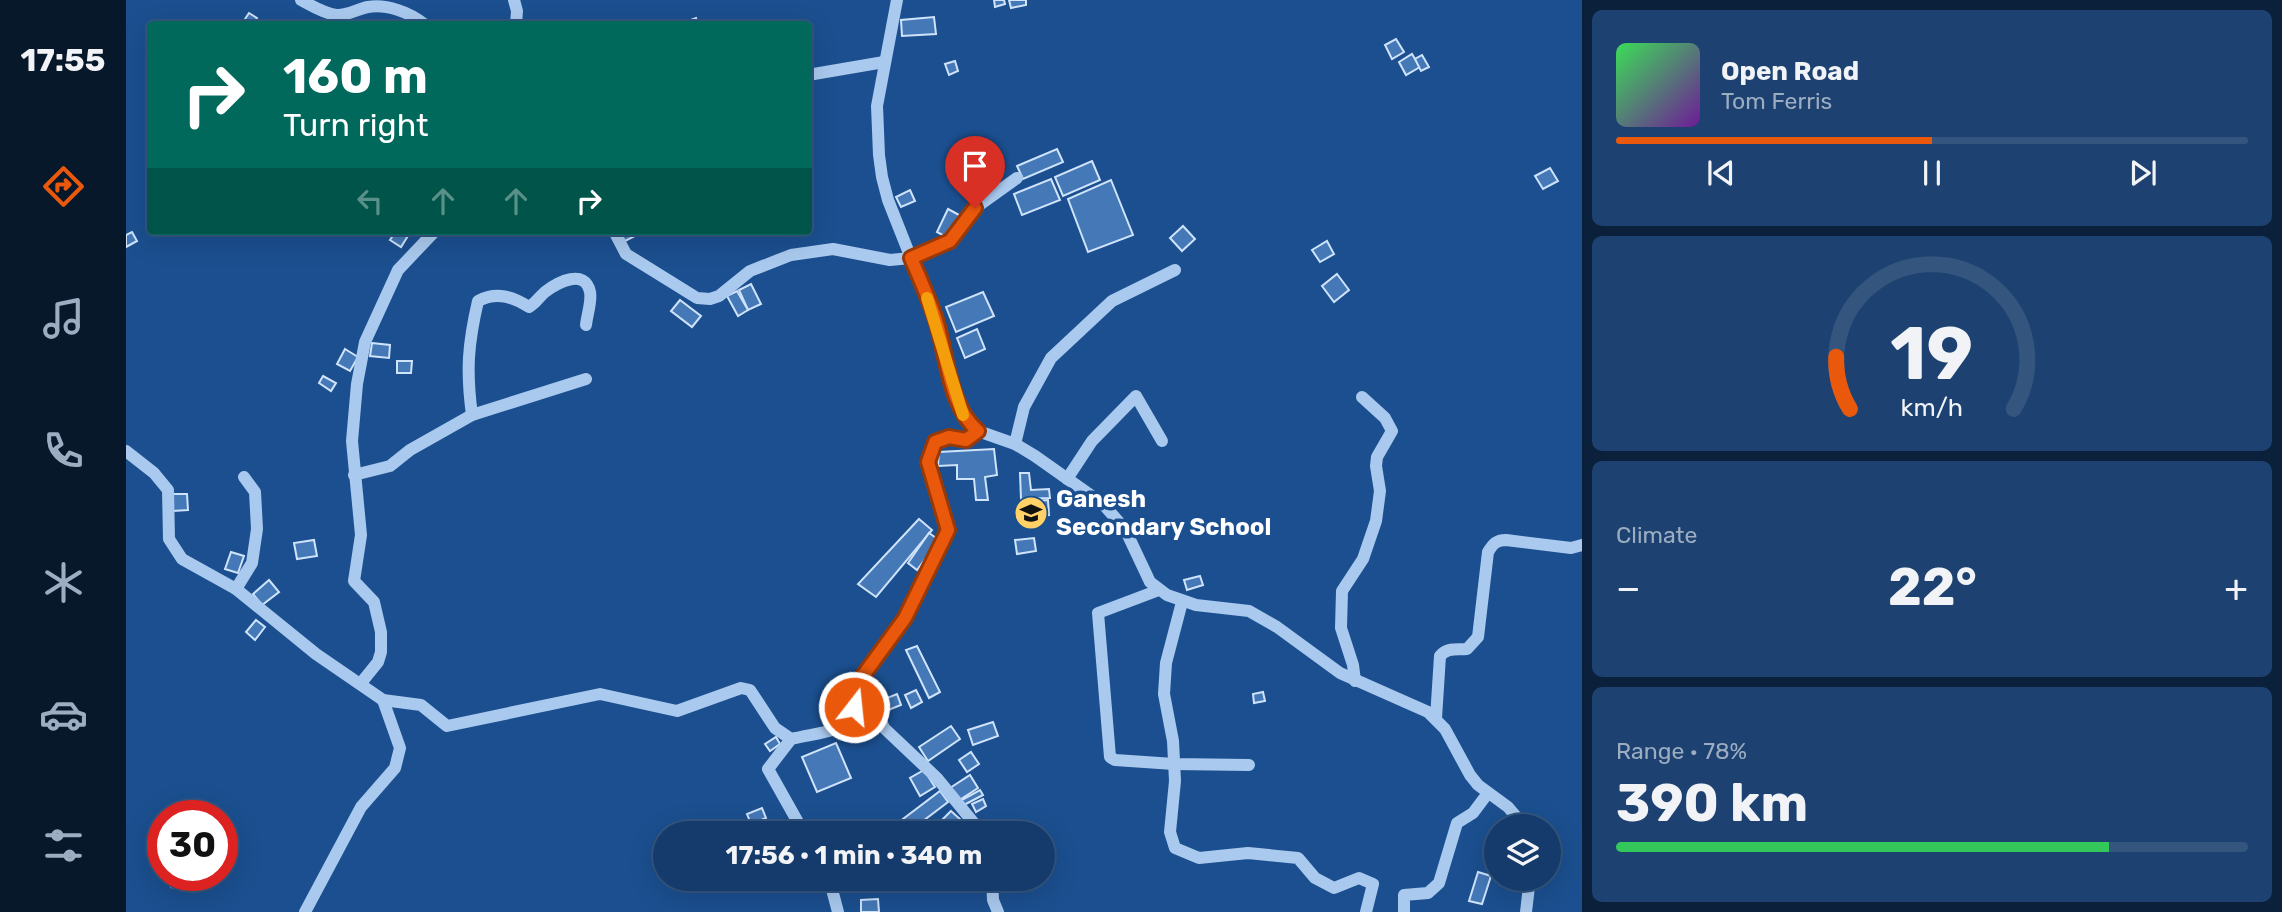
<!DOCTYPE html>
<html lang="en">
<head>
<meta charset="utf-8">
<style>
  :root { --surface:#143b6b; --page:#1d4271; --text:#f1f3f6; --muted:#9dadc1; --line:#33557e; --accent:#ea580c }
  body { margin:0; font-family:Rubik,sans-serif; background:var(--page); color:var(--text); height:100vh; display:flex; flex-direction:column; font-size:26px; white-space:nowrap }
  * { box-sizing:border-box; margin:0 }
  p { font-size:23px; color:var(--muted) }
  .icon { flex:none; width:38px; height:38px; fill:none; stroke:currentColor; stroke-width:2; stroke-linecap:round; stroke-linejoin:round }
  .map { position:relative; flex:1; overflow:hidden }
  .panel { display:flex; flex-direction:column; gap:10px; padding:10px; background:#0b203b; width:700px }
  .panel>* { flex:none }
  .guide { position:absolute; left:21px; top:21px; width:665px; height:214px; border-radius:7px; box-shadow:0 7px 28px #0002,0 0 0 2px var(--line); background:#00695c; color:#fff; overflow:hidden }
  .fabs { position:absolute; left:1358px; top:814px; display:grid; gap:14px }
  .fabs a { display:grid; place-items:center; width:77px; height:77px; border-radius:50%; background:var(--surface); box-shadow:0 7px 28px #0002,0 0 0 2px var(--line); font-size:35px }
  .speed { position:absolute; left:21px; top:800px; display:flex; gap:14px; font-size:35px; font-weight:700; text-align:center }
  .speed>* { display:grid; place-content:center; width:91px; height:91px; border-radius:50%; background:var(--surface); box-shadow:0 7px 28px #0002,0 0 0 2px var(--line); line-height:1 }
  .speed .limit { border:10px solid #d22; background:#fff; color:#111 }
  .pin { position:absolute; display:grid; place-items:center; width:60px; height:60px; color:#fff; margin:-72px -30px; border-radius:50% 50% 50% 0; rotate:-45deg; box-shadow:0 0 7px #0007 }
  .pin .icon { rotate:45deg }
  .me { position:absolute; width:77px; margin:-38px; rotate:16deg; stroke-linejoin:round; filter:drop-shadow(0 0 5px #0008) }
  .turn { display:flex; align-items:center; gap:24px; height:147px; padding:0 21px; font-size:32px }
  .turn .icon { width:91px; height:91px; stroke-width:2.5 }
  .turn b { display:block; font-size:49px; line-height:60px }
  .lanes { display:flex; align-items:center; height:66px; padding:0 21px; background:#0003; justify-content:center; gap:35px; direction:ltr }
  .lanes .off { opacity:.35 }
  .big { font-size:52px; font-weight:700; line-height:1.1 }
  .panel .widget { flex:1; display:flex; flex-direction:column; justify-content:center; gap:10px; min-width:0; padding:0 24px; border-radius:10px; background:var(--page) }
  .panel .dial { align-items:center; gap:0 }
  .dial svg { height:182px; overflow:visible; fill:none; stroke:var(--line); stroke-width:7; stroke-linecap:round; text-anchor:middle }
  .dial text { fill:var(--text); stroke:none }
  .song { display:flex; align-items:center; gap:21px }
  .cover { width:84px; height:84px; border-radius:10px; background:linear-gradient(135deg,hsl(130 70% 55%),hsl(280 70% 35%)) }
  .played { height:7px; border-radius:4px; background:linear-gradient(90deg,var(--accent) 50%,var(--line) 50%) }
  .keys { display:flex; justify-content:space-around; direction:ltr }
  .heat { display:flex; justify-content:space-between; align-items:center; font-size:38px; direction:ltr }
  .charge { height:10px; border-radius:5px; background:linear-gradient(90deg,#34c759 78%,var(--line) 0) }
  .trip { position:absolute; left:527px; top:821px; width:402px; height:70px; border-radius:35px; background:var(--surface); box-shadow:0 7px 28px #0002,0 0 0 2px var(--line); font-weight:700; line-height:70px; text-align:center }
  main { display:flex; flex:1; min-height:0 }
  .dock { display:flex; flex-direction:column; width:126px; justify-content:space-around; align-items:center; background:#08182b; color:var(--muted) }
  .dock .icon { width:49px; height:49px }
  .dock .active { color:var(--accent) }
  .dock b { font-size:32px; color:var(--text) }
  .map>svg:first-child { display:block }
</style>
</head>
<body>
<main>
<nav class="dock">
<b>17:55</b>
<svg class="icon active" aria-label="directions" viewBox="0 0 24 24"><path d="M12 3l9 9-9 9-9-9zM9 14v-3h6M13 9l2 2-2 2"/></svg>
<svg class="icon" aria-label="music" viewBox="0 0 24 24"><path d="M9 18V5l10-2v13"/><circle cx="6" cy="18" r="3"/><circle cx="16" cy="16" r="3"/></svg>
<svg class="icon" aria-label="phone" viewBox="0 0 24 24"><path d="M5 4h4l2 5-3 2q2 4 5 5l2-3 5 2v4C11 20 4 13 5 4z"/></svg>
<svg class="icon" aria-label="climate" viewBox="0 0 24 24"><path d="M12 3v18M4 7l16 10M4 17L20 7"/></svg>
<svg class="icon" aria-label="car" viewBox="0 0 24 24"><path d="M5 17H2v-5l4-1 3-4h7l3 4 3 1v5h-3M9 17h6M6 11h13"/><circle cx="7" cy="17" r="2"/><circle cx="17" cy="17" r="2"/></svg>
<svg class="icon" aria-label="filters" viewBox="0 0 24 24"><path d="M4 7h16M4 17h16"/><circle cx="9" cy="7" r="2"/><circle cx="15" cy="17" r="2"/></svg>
</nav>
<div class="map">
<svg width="1456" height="912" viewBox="0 0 1456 912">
  <rect width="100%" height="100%" fill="#1b4f8f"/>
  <path fill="#3c6290" stroke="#9cc4f0" stroke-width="2" d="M 46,875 L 74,875 L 72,890 L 45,887 Z"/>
  <g fill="#4478b7" stroke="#cfe3fa" stroke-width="2">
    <path d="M 868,0 L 878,0 L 879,4 L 869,7 Z"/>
    <path d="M 883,0 L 900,0 L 900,5 L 885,8 Z"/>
    <path d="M 123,13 L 131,18 L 127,24 L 117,22 Z"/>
    <path d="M 808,17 L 810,34 L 776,36 L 775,20 Z"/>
    <path d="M 570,18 L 572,24 L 558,24 L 557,23 Z"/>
    <path d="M 1270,39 L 1278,52 L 1266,59 L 1259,45 Z"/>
    <path d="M 1286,54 L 1294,67 L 1280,75 L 1273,62 Z"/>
    <path d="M 1296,55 L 1303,67 L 1295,71 L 1289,59 Z"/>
    <path d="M 829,61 L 832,71 L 823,75 L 819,64 Z"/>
    <path d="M 931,149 L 937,162 L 897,179 L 891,166 Z"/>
    <path d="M 966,161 L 974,180 L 937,196 L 929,177 Z"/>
    <path d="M 1424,168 L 1432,181 L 1417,189 L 1409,176 Z"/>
    <path d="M 925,179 L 934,200 L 896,215 L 888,194 Z"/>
    <path d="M 985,180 L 1007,235 L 962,252 L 942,199 Z"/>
    <path d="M 784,190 L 789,201 L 775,207 L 770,197 Z"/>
    <path d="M 822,209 L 835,216 L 824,239 L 811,232 Z"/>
    <path d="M 1057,226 L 1069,239 L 1056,251 L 1044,238 Z"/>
    <path d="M 270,231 L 285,231 L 275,247 L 264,240 Z"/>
    <path d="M 491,231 L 512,231 L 513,234 L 497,242 Z"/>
    <path d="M 6,232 L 11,241 L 0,247 L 0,235 Z"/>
    <path d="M 1201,241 L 1208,254 L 1194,262 L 1186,250 Z"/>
    <path d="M 1211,274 L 1223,290 L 1208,302 L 1196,286 Z"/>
    <path d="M 625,284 L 635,304 L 622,310 L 613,290 Z"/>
    <path d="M 611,291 L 622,310 L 612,316 L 601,296 Z"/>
    <path d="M 857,292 L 868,316 L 830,332 L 820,307 Z"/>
    <path d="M 554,300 L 575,316 L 566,327 L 545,311 Z"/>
    <path d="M 851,329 L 859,349 L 839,358 L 831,338 Z"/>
    <path d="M 246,343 L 264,345 L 263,358 L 244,356 Z"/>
    <path d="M 219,349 L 232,357 L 224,371 L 211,364 Z"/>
    <path d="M 271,361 L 286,361 L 285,373 L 271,373 Z"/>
    <path d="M 197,376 L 210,383 L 205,391 L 193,383 Z"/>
    <path d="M 868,449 L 871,475 L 859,477 L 862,500 L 850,500 L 848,479 L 831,479 L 831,465 L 812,466 L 813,452 Z"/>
    <path d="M 894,473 L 903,473 L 905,490 L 923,489 L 924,498 L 895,499 Z"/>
    <path d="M 46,494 L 61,494 L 62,510 L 47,511 Z"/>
    <path d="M 922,500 L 923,515 L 895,517 L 894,502 Z"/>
    <path d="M 793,519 L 806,530 L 750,597 L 732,584 Z"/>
    <path d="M 803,533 L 813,540 L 791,570 L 782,563 Z"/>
    <path d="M 908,538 L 910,551 L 891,554 L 889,540 Z"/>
    <path d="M 188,540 L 191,556 L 171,559 L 168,543 Z"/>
    <path d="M 105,552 L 118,556 L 112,573 L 99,569 Z"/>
    <path d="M 1074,576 L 1077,585 L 1061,590 L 1058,580 Z"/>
    <path d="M 143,580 L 153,592 L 136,605 L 127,594 Z"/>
    <path d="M 130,620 L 139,627 L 129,640 L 120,632 Z"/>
    <path d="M 791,646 L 814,692 L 803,698 L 780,650 Z"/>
    <path d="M 790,690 L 796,702 L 785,708 L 779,695 Z"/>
    <path d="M 1137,692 L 1139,701 L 1128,703 L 1127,694 Z"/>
    <path d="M 771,694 L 775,705 L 760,711 L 756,700 Z"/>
    <path d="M 867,722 L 872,736 L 847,745 L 842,730 Z"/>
    <path d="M 825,726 L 834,739 L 802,761 L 793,747 Z"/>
    <path d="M 650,737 L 654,744 L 644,751 L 639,744 Z"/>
    <path d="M 710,743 L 725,778 L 691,792 L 676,757 Z"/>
    <path d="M 845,752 L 853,764 L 841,772 L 833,760 Z"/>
    <path d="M 798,770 L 809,787 L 794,796 L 784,778 Z"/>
    <path d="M 844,775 L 852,788 L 832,801 L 824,788 Z"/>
    <path d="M 854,790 L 857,795 L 836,806 L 834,801 Z"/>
    <path d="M 814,791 L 822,802 L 785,830 L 777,819 Z"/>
    <path d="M 857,799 L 860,806 L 850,812 L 846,804 Z"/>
    <path d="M 636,808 L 640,818 L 625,824 L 621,814 Z"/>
    <path d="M 825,811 L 836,821 L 826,831 L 815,821 Z"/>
    <path d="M 880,824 L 885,833 L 867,833 Z"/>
    <path d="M 1352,872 L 1365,876 L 1356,904 L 1343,901 Z"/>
    <path d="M 711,878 L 730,878 L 730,880 L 711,883 Z"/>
    <path d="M 752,899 L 753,912 L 735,912 L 735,900 Z"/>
  </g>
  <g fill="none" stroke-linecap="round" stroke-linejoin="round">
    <g stroke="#a9c9ee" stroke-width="12">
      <path d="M 175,0 C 186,6 197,13 210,15 C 221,16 231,9 242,7 C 261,4 283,12 298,24"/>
      <path d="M 388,0 L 391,11 L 390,24"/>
      <path d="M 771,0 L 751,106 L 753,155 L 756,177 L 762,200 L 809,319 L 832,404 L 843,423 L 852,431 L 889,444 L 909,456 L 977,504 L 999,529 L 1024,582 L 1041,595 L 1070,605 L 1123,611 L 1151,627 L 1214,673 L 1302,712 L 1319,729 L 1344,775 L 1352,785 L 1382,807 L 1398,826"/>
      <path d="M 682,75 L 758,62"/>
      <path d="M 488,231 L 500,254 L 571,298 L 584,299 L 593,296 L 624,271 L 665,255 L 707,249 L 764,260 L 785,258 L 824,241 L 849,208 L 891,178"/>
      <path d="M 346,415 C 340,371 342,344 352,301 C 371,291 387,297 403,307 C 410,303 413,297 419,292 C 432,282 459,268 464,292 C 466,301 461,315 460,325"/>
      <path d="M 852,431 L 840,440 L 823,437 L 809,442 L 802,462 L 822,530 L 779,618 L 736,677 L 758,728 L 811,778 L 856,833"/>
      <path d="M 889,444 L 898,407 L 925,358 L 986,301 L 1049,270"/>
      <path d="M 0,451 L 28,473 L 42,490 L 43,539 L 56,559 L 110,589 L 190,654 L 257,700 L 295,705 L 321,726 L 474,694 L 551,711 L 615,688 L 624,690 L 649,728 L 665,739"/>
      <path d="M 228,475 L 264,466 L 284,450 L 346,415 L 460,379"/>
      <path d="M 941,479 L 966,441 L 1010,396 L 1036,441"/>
      <path d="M 110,589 L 126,563 L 131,529 L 129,492 L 118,477"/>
      <path d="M 1033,590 L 972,613 L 984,757 L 989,760 L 1048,764 L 1123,765"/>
      <path d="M 1056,602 L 1040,663 L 1038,694 L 1047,741 L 1049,781 L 1044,832 L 1049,848 L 1073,858 L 1122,853 L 1172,858 L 1189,878 L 1208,888 L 1233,878 L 1247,884 L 1240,912"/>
      <path d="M 1229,681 L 1227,665 L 1215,628 L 1216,591 L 1237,559 L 1250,521 L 1254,491 L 1250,466 L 1251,457 L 1266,431 L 1259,418 L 1236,397"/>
      <path d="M 235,683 L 252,662 L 255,652 L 255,632 L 248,602 L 228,581 L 235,535 L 226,441 L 231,384 L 239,342 L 272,270 L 309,231"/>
      <path d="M 1310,718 L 1314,656 C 1321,647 1331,650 1341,649 L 1352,637 L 1362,552 C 1367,544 1370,540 1380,540 L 1445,548 L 1456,545"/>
      <path d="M 678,833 L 642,769 L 665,739 C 720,727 722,735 736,677"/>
      <path d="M 703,878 L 712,912"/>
      <path d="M 866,878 L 867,900 L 872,912"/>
      <path d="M 179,912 L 235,807 L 269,768 L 274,748 L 257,700"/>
      <path d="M 1278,912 L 1278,895 L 1302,893 L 1313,883 L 1331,823 L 1347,813 L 1362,793"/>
      <path d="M 1400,912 L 1404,878"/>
    </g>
  </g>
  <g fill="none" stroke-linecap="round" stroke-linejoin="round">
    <defs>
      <path id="route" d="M 728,707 L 736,677 L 779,618 L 822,530 L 802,462 L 809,442 L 823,437 L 840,440 L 852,431 C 823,407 821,355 810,320 C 803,299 794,279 785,258 L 824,241 L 849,208"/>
    </defs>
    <use href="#route" stroke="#983908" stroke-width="18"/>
    <use href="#route" stroke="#ea580c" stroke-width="12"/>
    <path stroke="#f59e0b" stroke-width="12" d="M 801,298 L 837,415"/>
  </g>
  <defs>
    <symbol id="school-disc" viewBox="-11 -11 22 22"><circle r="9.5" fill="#ffd166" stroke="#1b4f8f"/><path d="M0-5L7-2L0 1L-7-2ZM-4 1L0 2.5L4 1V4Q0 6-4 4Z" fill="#111"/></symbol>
  </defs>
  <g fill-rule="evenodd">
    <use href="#school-disc" x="886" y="494" width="38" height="38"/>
  </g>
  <g text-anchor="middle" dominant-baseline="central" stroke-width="7" stroke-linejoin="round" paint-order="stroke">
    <g font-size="24" font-weight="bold" fill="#fff" stroke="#1b4f8f" text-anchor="start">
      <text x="930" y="499">Ganesh<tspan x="930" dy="28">Secondary School</tspan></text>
    </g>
  </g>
</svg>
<div class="fabs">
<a><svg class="icon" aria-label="layers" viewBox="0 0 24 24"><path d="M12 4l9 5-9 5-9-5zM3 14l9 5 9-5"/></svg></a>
</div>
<div class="speed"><div class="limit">30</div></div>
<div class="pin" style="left:849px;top:208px;background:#d93025"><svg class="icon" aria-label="arrive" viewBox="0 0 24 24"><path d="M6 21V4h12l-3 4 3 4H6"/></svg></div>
<svg class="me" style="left:728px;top:707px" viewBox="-20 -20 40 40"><circle r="17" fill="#ea580c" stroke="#fff" stroke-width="3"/><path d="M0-11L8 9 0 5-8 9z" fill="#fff"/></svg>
<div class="trip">17:56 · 1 min · 340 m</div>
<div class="guide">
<div class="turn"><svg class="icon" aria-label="right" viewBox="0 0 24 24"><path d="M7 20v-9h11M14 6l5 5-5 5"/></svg><div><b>160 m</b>Turn right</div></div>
<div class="lanes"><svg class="icon off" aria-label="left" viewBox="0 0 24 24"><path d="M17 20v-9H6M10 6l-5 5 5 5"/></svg><svg class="icon off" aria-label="ahead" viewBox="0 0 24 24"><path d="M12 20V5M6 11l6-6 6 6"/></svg><svg class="icon off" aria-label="ahead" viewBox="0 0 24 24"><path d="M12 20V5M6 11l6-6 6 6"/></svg><svg class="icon" aria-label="right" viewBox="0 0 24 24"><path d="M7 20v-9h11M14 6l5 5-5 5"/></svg></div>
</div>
</div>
<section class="panel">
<div class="widget">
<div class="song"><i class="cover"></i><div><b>Open Road</b><p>Tom Ferris</p></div></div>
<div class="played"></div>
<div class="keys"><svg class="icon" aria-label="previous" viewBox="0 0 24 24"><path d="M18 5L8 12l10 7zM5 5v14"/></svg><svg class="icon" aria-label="pause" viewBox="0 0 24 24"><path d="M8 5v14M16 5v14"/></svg><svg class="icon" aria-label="next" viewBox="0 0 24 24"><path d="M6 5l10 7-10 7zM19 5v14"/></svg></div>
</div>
<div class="widget dial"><svg viewBox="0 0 100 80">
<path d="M14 69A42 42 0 1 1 86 69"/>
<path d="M14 69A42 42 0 0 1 8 46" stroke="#ea580c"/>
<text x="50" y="56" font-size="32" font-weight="700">19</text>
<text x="50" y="72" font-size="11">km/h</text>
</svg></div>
<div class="widget"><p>Climate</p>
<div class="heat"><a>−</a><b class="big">22°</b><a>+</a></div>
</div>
<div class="widget"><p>Range · 78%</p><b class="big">390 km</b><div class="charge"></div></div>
</section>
</main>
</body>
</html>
